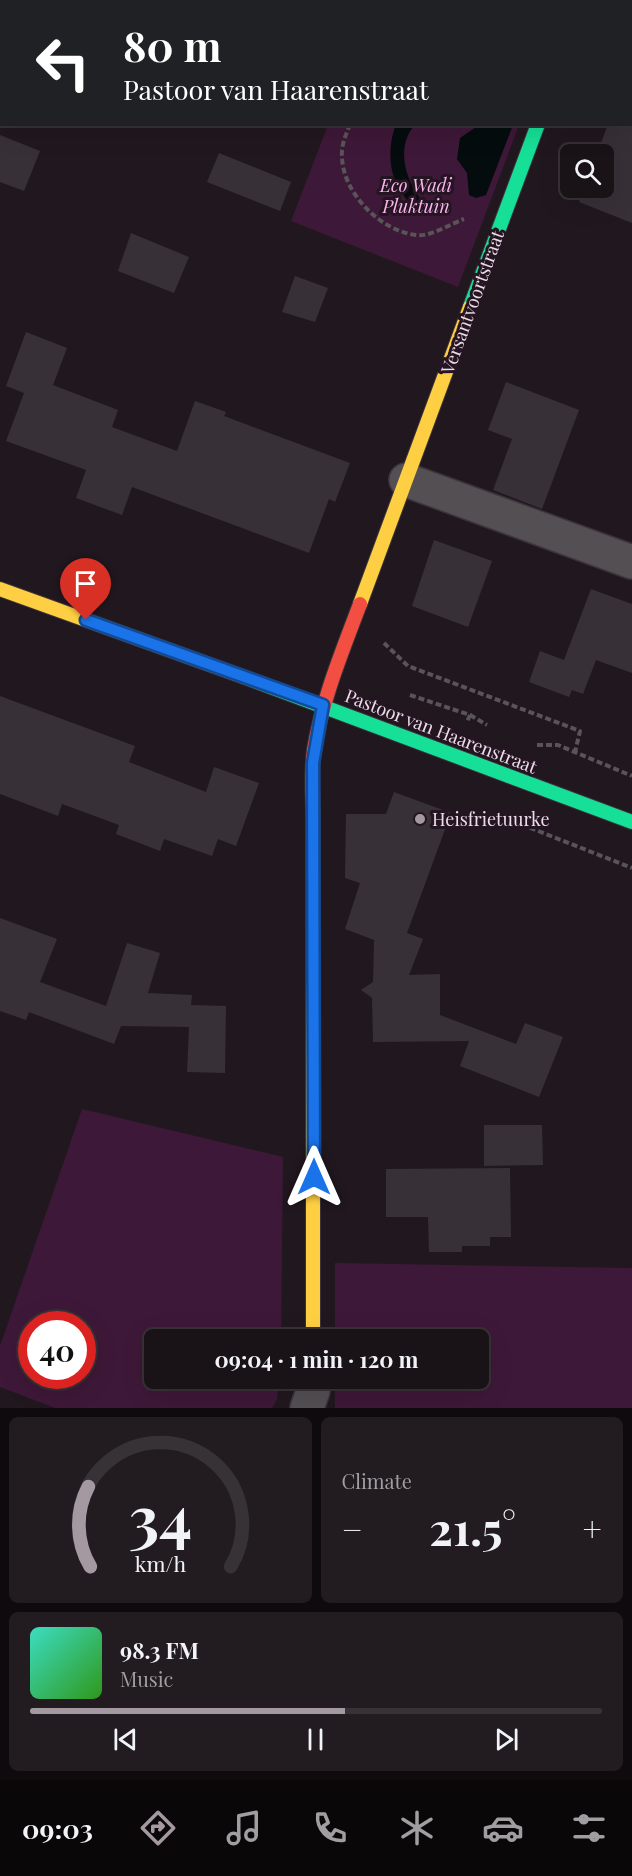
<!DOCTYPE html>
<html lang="en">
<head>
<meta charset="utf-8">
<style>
  :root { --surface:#191217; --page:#221b20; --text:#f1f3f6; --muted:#9f9ea1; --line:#373236; --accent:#a498a1 }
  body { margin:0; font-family:"Playfair Display",serif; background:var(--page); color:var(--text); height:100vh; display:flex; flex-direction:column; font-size:22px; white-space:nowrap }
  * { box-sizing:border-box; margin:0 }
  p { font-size:20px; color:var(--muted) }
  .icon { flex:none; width:33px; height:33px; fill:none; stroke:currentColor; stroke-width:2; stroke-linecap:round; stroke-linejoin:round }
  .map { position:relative; height:1408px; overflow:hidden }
  .side { display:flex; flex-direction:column; gap:9px; padding:9px; background:#0e0a0d; flex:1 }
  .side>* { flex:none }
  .top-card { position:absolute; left:0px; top:0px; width:633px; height:126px; box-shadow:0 6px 24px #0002,0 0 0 2px var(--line); background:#202124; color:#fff; overflow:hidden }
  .buttons { position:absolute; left:560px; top:144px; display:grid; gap:12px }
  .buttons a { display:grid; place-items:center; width:54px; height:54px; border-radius:9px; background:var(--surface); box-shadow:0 6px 24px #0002,0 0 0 2px var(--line); font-size:30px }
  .speed { position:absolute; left:18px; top:1311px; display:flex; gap:12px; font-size:30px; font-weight:700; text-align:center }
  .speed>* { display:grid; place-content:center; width:78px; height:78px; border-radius:50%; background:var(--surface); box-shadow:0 6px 24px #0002,0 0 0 2px var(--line); line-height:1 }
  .speed .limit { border:9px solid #d22; background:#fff; color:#111 }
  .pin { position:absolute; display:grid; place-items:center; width:51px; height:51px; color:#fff; margin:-62px -26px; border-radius:50% 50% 50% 0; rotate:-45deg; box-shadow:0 0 6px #0007 }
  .pin .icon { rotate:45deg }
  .me { position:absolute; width:66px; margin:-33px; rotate:0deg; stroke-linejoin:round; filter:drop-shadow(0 0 4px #0008) }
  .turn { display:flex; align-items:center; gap:21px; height:126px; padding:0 24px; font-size:27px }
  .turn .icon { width:78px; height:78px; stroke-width:2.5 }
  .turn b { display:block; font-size:42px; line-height:51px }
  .big { font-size:45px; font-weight:700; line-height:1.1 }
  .side .widget { flex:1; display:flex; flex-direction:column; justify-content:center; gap:9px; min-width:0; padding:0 21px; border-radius:9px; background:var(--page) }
  .side .dial { align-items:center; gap:0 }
  .dial svg { height:156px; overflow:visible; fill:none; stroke:var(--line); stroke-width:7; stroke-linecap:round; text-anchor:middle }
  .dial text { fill:var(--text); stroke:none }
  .song { display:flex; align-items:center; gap:18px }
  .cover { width:72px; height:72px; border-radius:9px; background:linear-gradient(135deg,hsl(170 70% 55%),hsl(110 70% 35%)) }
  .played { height:6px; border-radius:3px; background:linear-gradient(90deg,var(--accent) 55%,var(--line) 55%) }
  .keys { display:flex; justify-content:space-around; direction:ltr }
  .heat { display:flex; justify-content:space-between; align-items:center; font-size:33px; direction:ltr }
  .side .tiles { flex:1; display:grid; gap:9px; grid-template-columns:1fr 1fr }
  .widget:last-child { grid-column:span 2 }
  .trip { position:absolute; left:144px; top:1329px; width:345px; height:60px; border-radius:9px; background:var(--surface); box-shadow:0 6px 24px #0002,0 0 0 2px var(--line); font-weight:700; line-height:60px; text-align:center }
  .tabs { display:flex; height:96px; justify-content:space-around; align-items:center; background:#0a0709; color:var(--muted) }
  .tabs .icon { width:42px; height:42px }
  .tabs .current { color:var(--accent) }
  .tabs b { font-size:27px; color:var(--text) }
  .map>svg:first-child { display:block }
</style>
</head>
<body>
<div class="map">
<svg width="632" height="1408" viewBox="0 0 632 1408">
  <rect width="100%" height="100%" fill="#21181f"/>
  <g fill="#3e1838" fill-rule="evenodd">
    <path d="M 376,0 L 469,0 L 473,1 L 375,1 Z"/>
    <path d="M 328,125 L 519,125 L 458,287 L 291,221 Z"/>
    <path d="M 82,1109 L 283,1157 L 281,1339 L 154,1340 L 154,1378 L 279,1379 L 277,1399 L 272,1408 L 55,1408 L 0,1387 L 0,1346 ZM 32,1324 L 82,1324 L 82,1376 L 32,1376 Z"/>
    <path d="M 335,1263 L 632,1268 L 632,1408 L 335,1408 L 335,1379 L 478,1378 L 478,1340 L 335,1339 Z"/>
  </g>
  <g fill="#040c0d">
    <path d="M 396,124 L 415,125 C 392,149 409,193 432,210 L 429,214 C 392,200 383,159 396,124 Z"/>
    <path d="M 513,125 L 486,195 L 476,198 L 469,195 L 467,173 L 457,159 L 460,138 L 479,125 Z"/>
  </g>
  <g fill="#383037">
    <path d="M 632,71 L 632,223 L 579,202 L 584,188 L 603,188 L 603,154 L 597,154 L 608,124 L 632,124 Z"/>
    <path d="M 0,135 L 40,151 L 24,191 L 0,182 Z"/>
    <path d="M 219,153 L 291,182 L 280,211 L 207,182 Z"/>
    <path d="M 131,233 L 189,257 L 174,293 L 118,271 Z"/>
    <path d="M 295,276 L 328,288 L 315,322 L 282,312 Z"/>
    <path d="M 26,332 L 67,348 L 53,385 L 118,410 L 112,427 L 177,451 L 195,401 L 226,412 L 224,416 L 350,463 L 335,502 L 329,499 L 309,553 L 132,487 L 122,515 L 76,498 L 86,470 L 6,441 L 24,393 L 6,386 Z"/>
    <path d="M 506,382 L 579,410 L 542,509 L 493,490 L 512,439 L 488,430 Z"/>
    <path d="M 434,540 L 492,561 L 468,627 L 412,606 Z"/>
    <path d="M 591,589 L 632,604 L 632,673 L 596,660 L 583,694 L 572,690 L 569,697 L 529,682 L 540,651 L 564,660 Z"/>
    <path d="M 0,696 L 135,746 L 129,762 L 206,792 L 214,767 L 259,783 L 236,846 L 218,839 L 212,856 L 164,839 L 160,851 L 116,834 L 119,825 L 62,804 L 58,816 L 0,794 Z"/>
    <path d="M 394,792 L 451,813 L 407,933 L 423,939 L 409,975 L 440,974 L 440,1015 L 516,1044 L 525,1023 L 563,1037 L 539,1097 L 460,1066 L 469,1041 L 373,1042 L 372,998 L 361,990 L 373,982 L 374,940 L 345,929 L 360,883 L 345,878 L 346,814 L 386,814 Z"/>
    <path d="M 0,918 L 57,939 L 40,982 L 106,1006 L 127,943 L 160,953 L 148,993 L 192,995 L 191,1005 L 226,1006 L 225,1073 L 187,1072 L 189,1027 L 121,1026 L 114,1044 L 29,1012 L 26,1020 L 0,1011 Z"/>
    <path d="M 484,1125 L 542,1125 L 543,1165 L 484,1166 Z"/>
    <path d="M 510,1168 L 511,1237 L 490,1237 L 490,1246 L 462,1246 L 462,1252 L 429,1252 L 428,1217 L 386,1217 L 386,1169 Z"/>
  </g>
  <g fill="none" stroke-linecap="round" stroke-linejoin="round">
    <defs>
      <g id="street">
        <path d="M 529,0 L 533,2"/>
        <path d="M 583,2 L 584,0"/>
        <path d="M 406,480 L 632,562"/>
        <path d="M 307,1408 L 313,1391 L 313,1378"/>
      </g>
      <g id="fast">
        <path d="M 470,307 L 538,124"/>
        <path d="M 244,677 L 632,822"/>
      </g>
      <g id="slow">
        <path d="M 0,589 L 244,677"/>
        <path d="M 360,604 L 470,307"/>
        <path d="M 313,816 L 313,1340"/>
      </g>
      <path id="jam" d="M 313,816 C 313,794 311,772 314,750 C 322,700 342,652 360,604"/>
    </defs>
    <use href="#street" stroke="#3c343a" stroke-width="36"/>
    <use href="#fast" stroke="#3c343a" stroke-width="16"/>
    <use href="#slow" stroke="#3c343a" stroke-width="16"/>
    <use href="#jam" stroke="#3c343a" stroke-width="16"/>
    <g stroke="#595458" stroke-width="4" stroke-dasharray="6 3" stroke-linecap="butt">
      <path d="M 436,2 L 437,0"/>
      <path d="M 350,124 C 346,135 341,145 342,156 C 342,192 380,231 416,235 C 431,237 450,224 464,219"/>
      <path d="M 384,643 L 408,666 L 580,731 L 575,752"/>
      <path d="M 410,695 L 470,715 L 467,722"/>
      <path d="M 470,715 L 487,725"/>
      <path d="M 537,745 L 558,745 L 632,776"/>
      <path d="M 523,822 L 528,827 L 632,868"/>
    </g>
    <use href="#street" stroke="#544f53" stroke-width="33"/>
    <use href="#fast" stroke="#16e098" stroke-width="14"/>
    <use href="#slow" stroke="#ffcf43" stroke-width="14"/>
    <use href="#jam" stroke="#f24e42" stroke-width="14"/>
  </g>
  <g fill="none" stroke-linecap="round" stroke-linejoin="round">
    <defs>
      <path id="route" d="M 86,620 L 323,705 L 313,763 L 314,1177"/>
    </defs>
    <use href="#route" stroke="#114b97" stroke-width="15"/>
    <use href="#route" stroke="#1a73e8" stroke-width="10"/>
  </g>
  <circle fill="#a498a1" stroke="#251422" stroke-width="2" cx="420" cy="819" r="6"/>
  <g text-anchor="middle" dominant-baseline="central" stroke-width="6" stroke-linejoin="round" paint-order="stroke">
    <g font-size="18" font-style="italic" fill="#fbb5ed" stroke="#251422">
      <text x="416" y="185">Eco Wadi<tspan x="416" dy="21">Pluktuin</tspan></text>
    </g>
    <g font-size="18" fill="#eadde7" stroke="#251422">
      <text transform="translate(472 302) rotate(-70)">Versantvoortstraat</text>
      <text transform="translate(441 731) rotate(21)">Pastoor van Haarenstraat</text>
    </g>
    <g font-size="18" fill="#eadde7" stroke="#251422" text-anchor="start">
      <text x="432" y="819">Heisfrietuurke</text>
    </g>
  </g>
</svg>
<div class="buttons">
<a><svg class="icon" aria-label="search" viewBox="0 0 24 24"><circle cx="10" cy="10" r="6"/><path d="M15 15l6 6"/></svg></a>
</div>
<div class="speed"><div class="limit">40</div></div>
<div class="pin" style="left:86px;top:620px;background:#d93025"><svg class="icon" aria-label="arrive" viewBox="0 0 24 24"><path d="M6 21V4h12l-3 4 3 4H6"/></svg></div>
<svg class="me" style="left:314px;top:1177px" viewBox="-20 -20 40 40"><path d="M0-17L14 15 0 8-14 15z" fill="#1a73e8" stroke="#fff" stroke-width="4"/></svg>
<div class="trip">09:04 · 1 min · 120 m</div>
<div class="top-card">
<div class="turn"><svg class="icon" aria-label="left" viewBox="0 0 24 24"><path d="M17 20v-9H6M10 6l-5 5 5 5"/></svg><div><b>80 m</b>Pastoor van Haarenstraat</div></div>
</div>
</div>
<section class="side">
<div class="tiles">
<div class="widget dial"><svg viewBox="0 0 100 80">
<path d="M14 69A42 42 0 1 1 86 69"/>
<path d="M14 69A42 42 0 0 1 13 28" stroke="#a498a1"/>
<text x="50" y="56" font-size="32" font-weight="700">34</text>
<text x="50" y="72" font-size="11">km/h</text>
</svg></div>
<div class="widget"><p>Climate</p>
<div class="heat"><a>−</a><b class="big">21.5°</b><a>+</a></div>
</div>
<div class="widget">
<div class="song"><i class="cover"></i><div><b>98.3 FM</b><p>Music</p></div></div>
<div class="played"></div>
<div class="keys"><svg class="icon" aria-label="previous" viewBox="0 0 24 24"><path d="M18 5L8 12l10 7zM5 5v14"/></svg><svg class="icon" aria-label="pause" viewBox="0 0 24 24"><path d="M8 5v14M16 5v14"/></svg><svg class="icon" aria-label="next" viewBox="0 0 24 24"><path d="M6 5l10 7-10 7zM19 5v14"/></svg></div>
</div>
</div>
</section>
<nav class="tabs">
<b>09:03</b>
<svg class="icon current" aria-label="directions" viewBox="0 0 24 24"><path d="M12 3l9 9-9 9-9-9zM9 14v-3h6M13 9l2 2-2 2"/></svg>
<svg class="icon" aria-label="music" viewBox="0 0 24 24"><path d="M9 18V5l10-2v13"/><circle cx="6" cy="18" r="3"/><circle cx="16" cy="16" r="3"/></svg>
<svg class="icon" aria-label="phone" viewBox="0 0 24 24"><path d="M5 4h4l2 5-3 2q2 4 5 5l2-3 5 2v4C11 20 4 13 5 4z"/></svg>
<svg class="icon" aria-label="climate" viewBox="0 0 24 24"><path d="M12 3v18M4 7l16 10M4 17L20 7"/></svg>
<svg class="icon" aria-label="car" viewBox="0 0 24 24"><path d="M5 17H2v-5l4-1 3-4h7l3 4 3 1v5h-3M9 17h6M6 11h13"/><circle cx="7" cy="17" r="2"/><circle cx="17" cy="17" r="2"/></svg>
<svg class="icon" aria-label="filters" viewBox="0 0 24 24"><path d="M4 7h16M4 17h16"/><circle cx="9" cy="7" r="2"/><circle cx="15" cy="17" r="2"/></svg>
</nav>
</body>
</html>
